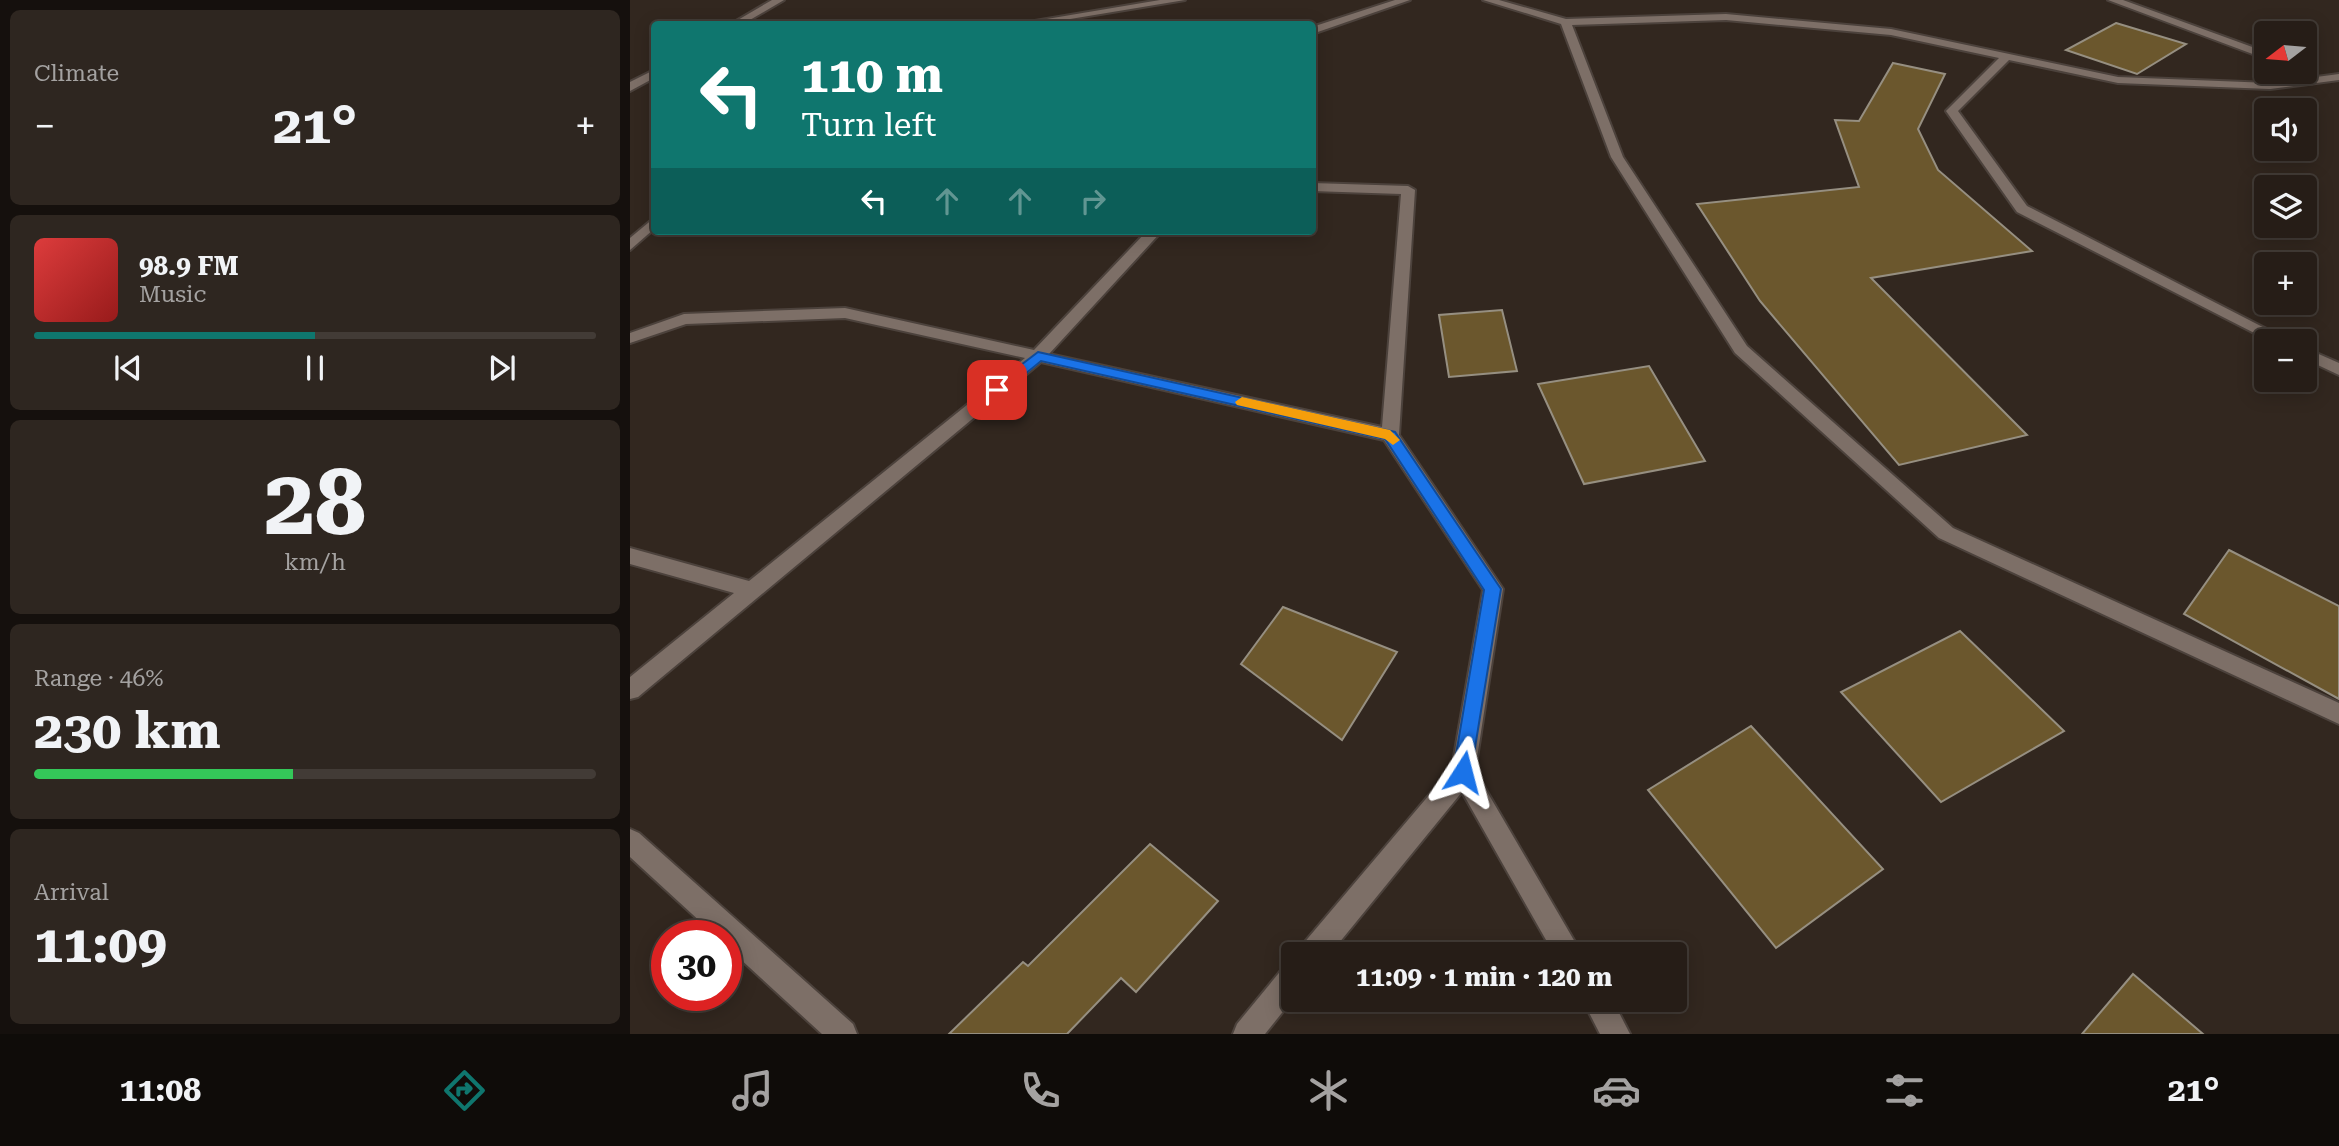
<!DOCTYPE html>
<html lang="en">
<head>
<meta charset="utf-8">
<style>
  :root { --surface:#261d17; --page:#2e2620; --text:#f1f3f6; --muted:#a4a2a1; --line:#423b36; --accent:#0f766e }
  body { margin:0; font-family:"Roboto Serif",serif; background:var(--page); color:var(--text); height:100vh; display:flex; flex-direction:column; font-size:26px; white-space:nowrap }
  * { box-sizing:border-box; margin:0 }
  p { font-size:23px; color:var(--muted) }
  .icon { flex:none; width:38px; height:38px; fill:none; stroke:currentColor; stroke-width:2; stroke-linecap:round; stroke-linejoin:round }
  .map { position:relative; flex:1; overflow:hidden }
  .details { display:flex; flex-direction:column; gap:10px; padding:10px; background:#15100d; width:630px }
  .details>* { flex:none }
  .guide { position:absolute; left:21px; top:21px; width:665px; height:214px; border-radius:7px; box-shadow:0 4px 18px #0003,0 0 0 2px var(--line); background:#0f766e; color:#fff; overflow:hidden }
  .needle { width:46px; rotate:254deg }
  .tools { position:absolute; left:1624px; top:21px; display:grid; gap:14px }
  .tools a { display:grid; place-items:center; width:63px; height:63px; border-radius:7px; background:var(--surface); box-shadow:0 4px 18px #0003,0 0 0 2px var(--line); font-size:35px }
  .speed { position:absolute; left:21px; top:920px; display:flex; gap:14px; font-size:35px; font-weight:700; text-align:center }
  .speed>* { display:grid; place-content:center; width:91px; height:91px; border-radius:50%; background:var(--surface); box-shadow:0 4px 18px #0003,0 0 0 2px var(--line); line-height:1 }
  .speed .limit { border:10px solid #d22; background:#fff; color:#111 }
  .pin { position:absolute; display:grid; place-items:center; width:60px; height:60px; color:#fff; margin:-30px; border-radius:14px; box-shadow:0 4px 10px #0006 }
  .me { position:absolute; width:77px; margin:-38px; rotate:9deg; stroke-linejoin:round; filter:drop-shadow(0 0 5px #0008) }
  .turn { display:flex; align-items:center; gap:24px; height:147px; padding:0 35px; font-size:32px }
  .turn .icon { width:91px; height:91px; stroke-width:2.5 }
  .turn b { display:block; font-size:49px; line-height:60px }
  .lanes { display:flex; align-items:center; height:66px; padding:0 35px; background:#0003; justify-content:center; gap:35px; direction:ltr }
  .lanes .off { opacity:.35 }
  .big { font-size:52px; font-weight:700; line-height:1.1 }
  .details .tile { flex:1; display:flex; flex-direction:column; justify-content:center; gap:10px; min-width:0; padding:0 24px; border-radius:10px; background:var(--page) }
  .details .dial { align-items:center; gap:0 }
  .dial b { font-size:91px; line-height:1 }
  .song { display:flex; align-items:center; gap:21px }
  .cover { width:84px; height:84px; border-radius:10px; background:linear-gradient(135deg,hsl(0 70% 55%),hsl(0 70% 35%)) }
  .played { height:7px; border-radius:4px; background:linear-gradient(90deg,var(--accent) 50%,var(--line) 50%) }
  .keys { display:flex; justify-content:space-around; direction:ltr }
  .heat { display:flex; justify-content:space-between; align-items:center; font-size:38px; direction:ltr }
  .charge { height:10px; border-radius:5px; background:linear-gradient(90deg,#34c759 46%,var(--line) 0) }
  .trip { position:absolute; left:651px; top:942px; width:406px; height:70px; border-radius:7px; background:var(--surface); box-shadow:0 4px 18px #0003,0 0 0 2px var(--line); font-weight:700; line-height:70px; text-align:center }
  .menu { display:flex; height:112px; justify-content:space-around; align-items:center; background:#0f0c09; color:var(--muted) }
  .menu .icon { width:49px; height:49px }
  .menu .selected { color:var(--accent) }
  .menu b { font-size:32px; color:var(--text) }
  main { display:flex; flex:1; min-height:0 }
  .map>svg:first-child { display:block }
</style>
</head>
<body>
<main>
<section class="details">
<div class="tile"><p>Climate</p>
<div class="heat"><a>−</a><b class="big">21°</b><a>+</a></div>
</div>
<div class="tile">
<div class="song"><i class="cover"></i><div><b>98.9 FM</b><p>Music</p></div></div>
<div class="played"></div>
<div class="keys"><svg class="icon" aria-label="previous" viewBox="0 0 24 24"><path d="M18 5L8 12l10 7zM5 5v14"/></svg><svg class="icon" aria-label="pause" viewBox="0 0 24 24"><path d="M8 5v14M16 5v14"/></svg><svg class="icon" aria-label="next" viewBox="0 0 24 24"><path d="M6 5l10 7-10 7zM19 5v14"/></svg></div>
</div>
<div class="tile dial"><b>28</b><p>km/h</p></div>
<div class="tile"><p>Range · 46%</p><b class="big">230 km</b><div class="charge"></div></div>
<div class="tile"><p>Arrival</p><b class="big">11:09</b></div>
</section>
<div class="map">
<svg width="1709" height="1034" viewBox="0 0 1709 1034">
  <rect width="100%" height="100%" fill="#32271f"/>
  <g fill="#6b572d" stroke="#968f81" stroke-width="2">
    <path d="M 1486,23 L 1556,44 L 1507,74 L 1436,50 Z"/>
    <path d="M 1263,63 L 1315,74 L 1288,129 L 1308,170 L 1402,251 L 1241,278 L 1397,435 L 1269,465 L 1130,301 L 1067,204 L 1229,187 L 1205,120 L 1229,121 Z"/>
    <path d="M 872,310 L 887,371 L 819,377 L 809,315 Z"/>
    <path d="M 1019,366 L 1075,461 L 954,484 L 908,384 Z"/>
    <path d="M 1599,550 L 1709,606 L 1709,699 L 1554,614 Z"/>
    <path d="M 653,607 L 767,652 L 712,740 L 611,664 Z"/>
    <path d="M 1330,631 L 1434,731 L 1311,802 L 1211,692 Z"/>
    <path d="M 1121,726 L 1253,869 L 1146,948 L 1018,790 Z"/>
    <path d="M 520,844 L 588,901 L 506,992 L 491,978 L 437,1034 L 319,1034 L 393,962 L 398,966 Z"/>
    <path d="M 1503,974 L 1573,1034 L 1452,1034 Z"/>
  </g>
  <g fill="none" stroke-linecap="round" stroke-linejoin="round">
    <defs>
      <g id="minor">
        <path d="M 142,0 L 154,0 L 113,24 L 101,24 Z"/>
        <path d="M 530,0 L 555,0 L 410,24 L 387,24 Z"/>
        <path d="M 765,0 L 780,0 L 682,34 L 682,27 Z"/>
        <path d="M 853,0 L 869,0 L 936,19 L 1096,14 L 1261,29 L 1488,77 L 1640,83 L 1709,74 L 1709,80 L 1640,89 L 1488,83 L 1379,60 L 1328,111 L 1397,206 L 1660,341 L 1640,341 L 1387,212 L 1316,111 L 1369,58 L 1261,35 L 1096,20 L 942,25 L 993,157 L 1117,346 L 1323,528 L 1709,703 L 1709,724 L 1309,538 L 1105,353 L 981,157 L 931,24 Z"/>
        <path d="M 1478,0 L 1493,0 L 1636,52 L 1636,59 Z"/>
        <path d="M 24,70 L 24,78 L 0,91 L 0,82 Z"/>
        <path d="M 682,183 L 778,186 L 785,190 L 769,435 L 873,589 L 845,771 L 952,954 L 924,954 L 832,792 L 700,954 L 670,954 L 673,944 L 822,768 L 853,590 L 754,440 L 411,362 L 8,697 L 0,699 L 0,677 L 104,593 L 0,564 L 0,548 L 119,581 L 395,358 L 215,318 L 56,324 L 0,343 L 0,333 L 54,314 L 215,308 L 404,350 L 517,231 L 532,231 L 419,354 L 752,427 L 771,194 L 682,191 Z"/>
        <path d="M 24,218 L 24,229 L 0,250 L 0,238 Z"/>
        <path d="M 1675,348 L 1709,363 L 1709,375 L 1675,359 Z"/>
        <path d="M 0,829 L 9,833 L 223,1024 L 227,1034 L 192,1034 L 96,946 L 96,936 L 86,936 L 0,857 Z"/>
        <path d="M 663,964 L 663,999 L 635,1034 L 603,1034 L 607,1024 L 653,968 Z"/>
        <path d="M 952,999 L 982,999 L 1000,1034 L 970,1034 Z"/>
      </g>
    </defs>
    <use href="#minor" stroke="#4c423c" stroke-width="4"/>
    <use href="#minor" fill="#7d6f67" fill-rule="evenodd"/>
  </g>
  <path fill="#1a73e8" stroke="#114b97" stroke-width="2" d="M 408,352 L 765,432 L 871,589 L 840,778 L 833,780 L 826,778 L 823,772 L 854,590 L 755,439 L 411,361 L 372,393 L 362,393 L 362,387 Z"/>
  <path fill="#f59e0b" d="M 612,397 L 760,430 L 770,440 L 763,445 L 755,439 L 607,405 L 605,402 Z"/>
</svg>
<div class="tools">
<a><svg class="needle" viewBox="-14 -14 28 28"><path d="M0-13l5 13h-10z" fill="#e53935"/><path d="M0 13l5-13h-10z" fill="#a4a2a1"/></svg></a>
<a><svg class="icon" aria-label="sound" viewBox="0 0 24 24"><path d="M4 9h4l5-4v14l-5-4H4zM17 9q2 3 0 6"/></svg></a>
<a><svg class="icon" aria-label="layers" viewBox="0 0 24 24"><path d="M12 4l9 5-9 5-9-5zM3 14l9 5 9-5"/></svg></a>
<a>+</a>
<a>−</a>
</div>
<div class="speed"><div class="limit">30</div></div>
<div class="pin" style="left:367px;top:390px;background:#d93025"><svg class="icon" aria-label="arrive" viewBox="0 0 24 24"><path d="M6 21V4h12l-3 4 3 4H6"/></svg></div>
<svg class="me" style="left:833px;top:772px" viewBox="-20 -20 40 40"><path d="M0-17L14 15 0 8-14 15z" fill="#1a73e8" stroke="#fff" stroke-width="4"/></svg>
<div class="trip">11:09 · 1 min · 120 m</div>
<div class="guide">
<div class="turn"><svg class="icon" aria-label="left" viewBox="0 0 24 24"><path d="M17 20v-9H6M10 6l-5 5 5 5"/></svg><div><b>110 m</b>Turn left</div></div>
<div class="lanes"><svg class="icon" aria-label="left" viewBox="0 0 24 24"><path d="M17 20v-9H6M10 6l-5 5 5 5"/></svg><svg class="icon off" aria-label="ahead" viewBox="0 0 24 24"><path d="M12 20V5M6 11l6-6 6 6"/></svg><svg class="icon off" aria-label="ahead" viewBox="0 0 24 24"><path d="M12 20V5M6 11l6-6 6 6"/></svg><svg class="icon off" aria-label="right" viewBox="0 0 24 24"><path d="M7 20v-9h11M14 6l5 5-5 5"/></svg></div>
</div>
</div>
</main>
<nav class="menu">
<b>11:08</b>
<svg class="icon selected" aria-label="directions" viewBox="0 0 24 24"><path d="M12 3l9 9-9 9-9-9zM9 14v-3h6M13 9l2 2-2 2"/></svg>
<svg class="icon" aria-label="music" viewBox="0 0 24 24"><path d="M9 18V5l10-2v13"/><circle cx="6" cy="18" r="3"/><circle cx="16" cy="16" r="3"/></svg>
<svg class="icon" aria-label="phone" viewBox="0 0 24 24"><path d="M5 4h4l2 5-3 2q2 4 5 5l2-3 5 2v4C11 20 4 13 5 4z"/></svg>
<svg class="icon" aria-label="climate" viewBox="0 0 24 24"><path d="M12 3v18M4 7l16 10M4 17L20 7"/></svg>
<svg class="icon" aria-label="car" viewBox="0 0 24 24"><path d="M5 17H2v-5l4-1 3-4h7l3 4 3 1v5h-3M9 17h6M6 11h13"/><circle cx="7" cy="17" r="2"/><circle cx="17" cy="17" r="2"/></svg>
<svg class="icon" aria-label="filters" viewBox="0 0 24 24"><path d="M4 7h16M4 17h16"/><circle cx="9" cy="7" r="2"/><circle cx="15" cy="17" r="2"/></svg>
<b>21°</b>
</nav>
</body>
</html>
